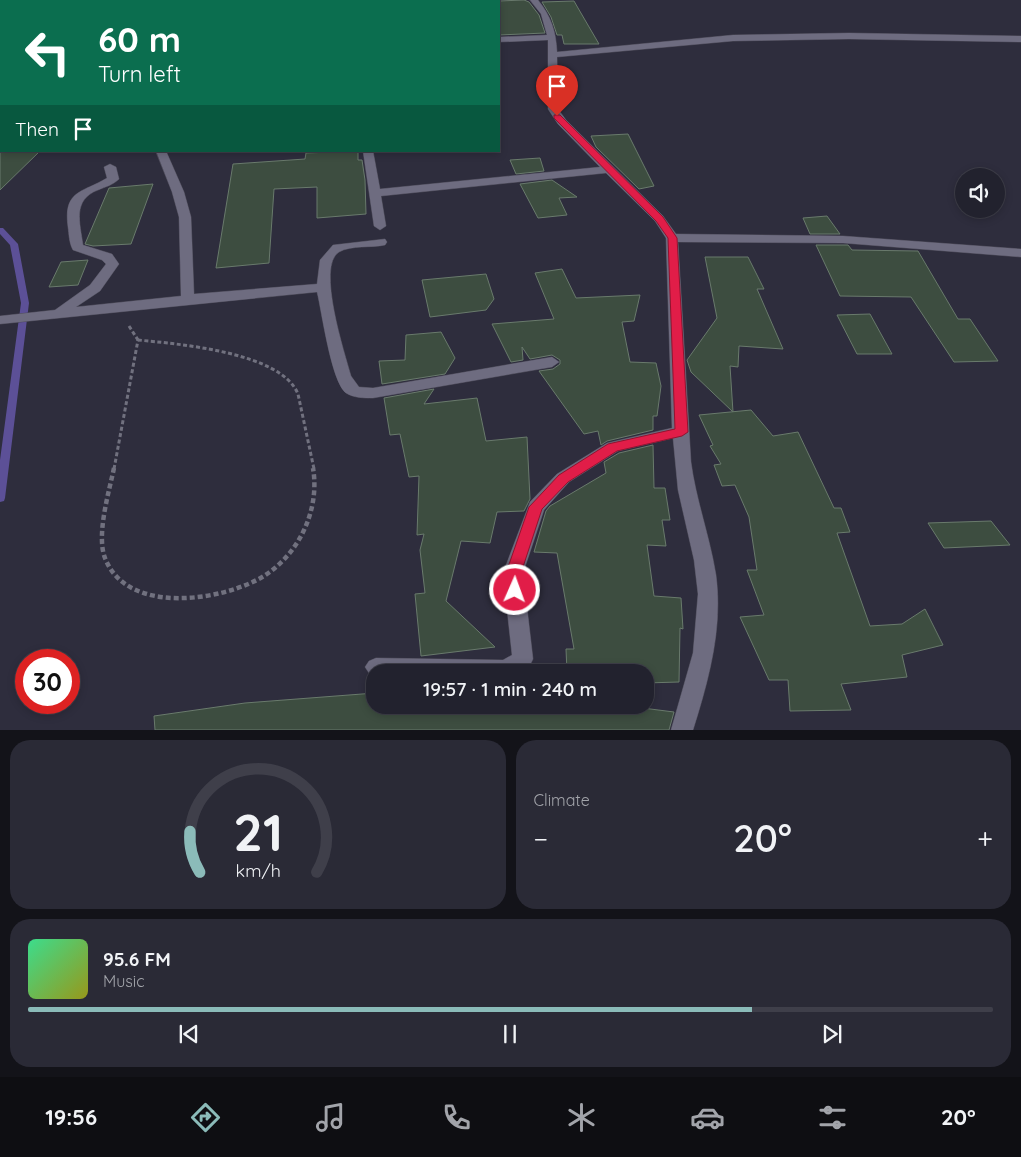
<!DOCTYPE html>
<html lang="en">
<head>
<meta charset="utf-8">
<style>
  :root { --surface:#22222e; --page:#2a2a36; --text:#f1f3f6; --muted:#a2a4aa; --line:#3f3f4a; --accent:#8bbbb9 }
  body { margin:0; font-family:Quicksand,sans-serif; background:var(--page); color:var(--text); height:100vh; display:flex; flex-direction:column; font-size:19px; white-space:nowrap }
  * { box-sizing:border-box; margin:0 }
  p { font-size:16px; color:var(--muted) }
  .icon { flex:none; width:28px; height:28px; fill:none; stroke:currentColor; stroke-width:2; stroke-linecap:round; stroke-linejoin:round }
  .map { position:relative; height:730px; overflow:hidden }
  .panel { display:flex; flex-direction:column; gap:10px; padding:10px; background:#131319; flex:1 }
  .panel>* { flex:none }
  .banner { position:absolute; left:0px; top:0px; width:500px; height:152px; box-shadow:0 2px 8px #0003,0 0 0 1px var(--line); background:#0b6e4f; color:#fff; overflow:hidden }
  .controls { position:absolute; left:955px; top:168px; display:grid; gap:10px }
  .controls a { display:grid; place-items:center; width:50px; height:50px; border-radius:50%; background:var(--surface); box-shadow:0 2px 8px #0003,0 0 0 1px var(--line); font-size:25px }
  .speed { position:absolute; left:15px; top:649px; display:flex; gap:10px; font-size:25px; font-weight:700; text-align:center }
  .speed>* { display:grid; place-content:center; width:65px; height:65px; border-radius:50%; background:var(--surface); box-shadow:0 2px 8px #0003,0 0 0 1px var(--line); line-height:1 }
  .speed .limit { border:8px solid #d22; background:#fff; color:#111 }
  .pin { position:absolute; display:grid; place-items:center; width:42px; height:42px; color:#fff; margin:-51px -21px; border-radius:50% 50% 50% 0; rotate:-45deg; box-shadow:0 0 5px #0007 }
  .pin .icon { rotate:45deg }
  .me { position:absolute; width:55px; margin:-28px; rotate:2deg; stroke-linejoin:round; filter:drop-shadow(0 0 4px #0008) }
  .turn { display:flex; align-items:center; gap:18px; height:105px; padding:0 15px; font-size:22px }
  .turn .icon { width:65px; height:65px; stroke-width:2.5 }
  .turn b { display:block; font-size:35px; line-height:42px }
  .then { display:flex; align-items:center; height:48px; padding:0 15px; background:#0003; gap:10px; font-size:19px }
  .big { font-size:38px; font-weight:600; line-height:1.1 }
  .panel .tile { flex:1; display:flex; flex-direction:column; justify-content:center; gap:8px; min-width:0; padding:0 18px; border-radius:20px; background:var(--page) }
  .panel .dial { align-items:center; gap:0 }
  .dial svg { height:130px; overflow:visible; fill:none; stroke:var(--line); stroke-width:7; stroke-linecap:round; text-anchor:middle }
  .dial text { fill:var(--text); stroke:none }
  .song { display:flex; align-items:center; gap:15px }
  .cover { width:60px; height:60px; border-radius:8px; background:linear-gradient(135deg,hsl(150 70% 55%),hsl(60 70% 35%)) }
  .played { height:5px; border-radius:2px; background:linear-gradient(90deg,var(--accent) 75%,var(--line) 75%) }
  .keys { display:flex; justify-content:space-around; direction:ltr }
  .heat { display:flex; justify-content:space-between; align-items:center; font-size:28px; direction:ltr }
  .panel .tiles { flex:1; display:grid; gap:10px; grid-template-columns:1fr 1fr }
  .tile:last-child { grid-column:span 2 }
  .trip { position:absolute; left:366px; top:664px; width:288px; height:50px; border-radius:20px; background:var(--surface); box-shadow:0 2px 8px #0003,0 0 0 1px var(--line); font-weight:600; line-height:50px; text-align:center }
  .menu { display:flex; height:80px; justify-content:space-around; align-items:center; background:#0e0e12; color:var(--muted) }
  .menu .icon { width:35px; height:35px }
  .menu .current { color:var(--accent) }
  .menu b { font-size:22px; color:var(--text) }
  .map>svg:first-child { display:block }
</style>
</head>
<body>
<div class="map">
<svg width="1021" height="730" viewBox="0 0 1021 730">
  <rect width="100%" height="100%" fill="#2e2d3d"/>
  <g fill="none" stroke-linecap="round" stroke-linejoin="round">
    <path fill="#5c5097" fill-rule="evenodd" d="M 0,228 L 3,228 L 18,244 L 29,303 L 5,498 L 4,501 L 0,502 L 0,460 L 21,303 L 10,245 L 0,234 Z"/>
  </g>
  <g fill="#3d4d40" stroke="#697a6c">
    <path d="M 524,0 L 529,2 L 539,15 L 545,33 L 499,35 L 499,1 Z"/>
    <path d="M 574,1 L 578,8 L 599,44 L 564,44 L 562,35 L 557,35 L 551,17 L 542,2 Z"/>
    <path d="M 628,134 L 654,186 L 639,189 L 596,147 L 591,136 Z"/>
    <path d="M 0,151 L 40,151 L 0,190 Z"/>
    <path d="M 358,151 L 358,160 L 362,160 L 365,180 L 366,214 L 317,218 L 317,187 L 274,189 L 269,263 L 216,268 L 233,164 L 305,159 L 306,153 Z"/>
    <path d="M 540,158 L 544,171 L 516,174 L 510,160 Z"/>
    <path d="M 552,180 L 577,197 L 559,198 L 567,215 L 538,218 L 520,184 Z"/>
    <path d="M 153,184 L 131,244 L 93,246 L 85,244 L 109,188 Z"/>
    <path d="M 827,216 L 840,234 L 810,234 L 803,218 Z"/>
    <path d="M 816,245 L 848,245 L 852,250 L 918,251 L 958,319 L 970,319 L 998,361 L 954,362 L 911,297 L 840,296 Z"/>
    <path d="M 705,257 L 748,257 L 764,289 L 757,289 L 783,349 L 739,346 L 738,367 L 730,366 L 733,412 L 691,372 L 687,360 L 717,318 Z"/>
    <path d="M 88,260 L 78,285 L 49,287 L 61,262 Z"/>
    <path d="M 562,269 L 576,298 L 640,295 L 634,321 L 622,322 L 630,362 L 656,363 L 661,386 L 657,416 L 653,416 L 653,430 L 607,441 L 601,445 L 598,431 L 584,434 L 539,371 L 553,369 L 560,364 L 560,360 L 552,355 L 530,359 L 522,347 L 523,360 L 511,362 L 492,324 L 554,319 L 535,273 Z"/>
    <path d="M 486,274 L 494,299 L 486,310 L 430,317 L 422,280 Z"/>
    <path d="M 870,314 L 892,354 L 857,354 L 837,315 Z"/>
    <path d="M 441,332 L 455,358 L 445,374 L 382,384 L 379,361 L 405,360 L 406,335 Z"/>
    <path d="M 434,389 L 424,404 L 477,398 L 486,441 L 527,437 L 530,499 L 524,511 L 497,512 L 490,543 L 461,541 L 446,601 L 495,647 L 421,656 L 415,594 L 425,593 L 420,550 L 424,534 L 417,535 L 419,476 L 409,477 L 400,434 L 390,435 L 384,398 Z"/>
    <path d="M 751,410 L 773,436 L 798,432 L 834,508 L 841,508 L 850,532 L 837,533 L 870,626 L 902,624 L 925,609 L 943,645 L 902,655 L 907,677 L 841,684 L 851,710 L 790,711 L 788,680 L 769,680 L 740,617 L 764,615 L 747,570 L 757,570 L 749,517 L 735,485 L 722,486 L 714,465 L 721,464 L 710,446 L 713,445 L 699,415 Z"/>
    <path d="M 653,445 L 654,488 L 665,488 L 670,520 L 662,520 L 666,546 L 647,545 L 654,596 L 681,598 L 683,629 L 680,628 L 679,682 L 645,683 L 645,672 L 567,672 L 566,649 L 574,649 L 557,553 L 534,552 L 546,511 L 550,506 L 606,473 L 604,462 L 619,453 Z"/>
    <path d="M 991,521 L 1010,545 L 944,548 L 928,523 Z"/>
    <path d="M 375,693 L 375,705 L 619,705 L 674,712 L 669,730 L 155,730 L 154,716 L 245,703 Z"/>
  </g>
  <g fill="none" stroke-linecap="round" stroke-linejoin="round">
    <defs>
      <g id="minor">
        <rect x="278" y="0" width="8" height="1"/>
        <path d="M 325,0 L 333,0 L 334,1 L 326,1 Z"/>
        <path d="M 441,0 L 449,0 L 450,1 L 442,1 Z"/>
        <path d="M 530,0 L 538,0 C 551,16 556,31 557,52 L 733,35 L 849,33 L 1021,36 L 1021,42 L 849,39 L 733,41 L 557,57 L 558,109 L 566,120 L 663,216 L 676,234 L 843,236 L 1021,249 L 1021,257 L 843,243 L 678,242 L 691,462 C 696,500 710,537 716,575 C 723,628 709,679 693,730 L 671,730 L 693,653 L 698,594 L 694,560 L 678,490 L 673,438 L 618,451 L 569,482 L 544,510 L 523,573 L 533,659 L 530,665 L 522,671 L 375,672 L 375,676 L 369,673 L 365,667 L 369,661 L 376,658 L 503,660 L 512,655 L 503,573 L 530,502 L 557,474 L 607,443 L 672,428 L 666,238 L 655,221 L 606,173 L 381,196 L 386,226 L 380,230 L 374,226 L 363,151 L 373,151 L 380,189 L 600,167 L 558,124 L 548,109 L 548,40 L 499,42 L 499,37 L 547,35 L 541,14 Z"/>
        <rect x="0" y="77" width="1" height="6"/>
        <rect x="0" y="115" width="1" height="6"/>
        <rect x="0" y="137" width="1" height="6"/>
        <path d="M 156,151 L 166,151 L 184,192 L 191,217 L 194,294 L 317,284 L 320,260 L 333,245 L 385,239 L 387,242 L 385,245 C 372,248 351,245 339,252 C 316,266 345,354 351,376 L 359,387 L 373,388 L 552,357 L 559,362 L 552,367 L 373,398 C 364,398 354,398 346,393 C 331,381 322,312 317,292 L 0,324 L 0,316 L 55,310 L 90,285 L 106,264 L 102,260 L 73,250 C 69,243 69,234 68,227 C 63,190 82,193 107,178 L 104,167 L 110,164 L 116,167 L 119,179 C 113,185 105,187 98,190 C 72,200 80,223 83,245 L 112,254 L 119,264 L 100,291 L 76,307 L 181,296 L 179,217 L 172,192 Z"/>
      </g>
    </defs>
    <use href="#minor" stroke="#4d4b59" stroke-width="1"/>
    <g stroke="#71717f" stroke-width="3" stroke-dasharray="4 2.5" stroke-linecap="butt">
      <path d="M 129,326 L 138,340"/>
      <path d="M 138,340 C 178,344 281,352 298,394 L 314,469"/>
      <path d="M 114,469 L 138,340"/>
    </g>
    <path stroke="#71717f" stroke-width="4.5" stroke-dasharray="5 3" stroke-linecap="butt" d="M 114,468 C 109,492 96,535 105,558 C 127,616 223,601 264,576 C 300,553 320,509 313,468"/>
    <use href="#minor" fill="#6e6c80" fill-rule="evenodd"/>
  </g>
  <path fill="#e11d48" stroke="#92132f" d="M 554,115 L 560,115 L 663,217 L 677,238 L 688,432 L 682,436 L 617,451 L 568,482 L 542,509 L 521,573 L 523,590 L 520,594 L 510,594 L 506,573 L 529,507 L 559,475 L 608,444 L 675,429 L 668,238 L 656,221 L 554,118 Z"/>
</svg>
<div class="controls">
<a><svg class="icon" aria-label="sound" viewBox="0 0 24 24"><path d="M4 9h4l5-4v14l-5-4H4zM17 9q2 3 0 6"/></svg></a>
</div>
<div class="speed"><div class="limit">30</div></div>
<div class="pin" style="left:557px;top:116px;background:#d93025"><svg class="icon" aria-label="arrive" viewBox="0 0 24 24"><path d="M6 21V4h12l-3 4 3 4H6"/></svg></div>
<svg class="me" style="left:515px;top:590px" viewBox="-20 -20 40 40"><circle r="17" fill="#e11d48" stroke="#fff" stroke-width="3"/><path d="M0-11L8 9 0 5-8 9z" fill="#fff"/></svg>
<div class="trip">19:57 · 1 min · 240 m</div>
<div class="banner">
<div class="turn"><svg class="icon" aria-label="left" viewBox="0 0 24 24"><path d="M17 20v-9H6M10 6l-5 5 5 5"/></svg><div><b>60 m</b>Turn left</div></div>
<div class="then">Then<svg class="icon" aria-label="arrive" viewBox="0 0 24 24"><path d="M6 21V4h12l-3 4 3 4H6"/></svg></div>
</div>
</div>
<section class="panel">
<div class="tiles">
<div class="tile dial"><svg viewBox="0 0 100 80">
<path d="M14 69A42 42 0 1 1 86 69"/>
<path d="M14 69A42 42 0 0 1 8 44" stroke="#8bbbb9"/>
<text x="50" y="56" font-size="32" font-weight="700">21</text>
<text x="50" y="72" font-size="11">km/h</text>
</svg></div>
<div class="tile"><p>Climate</p>
<div class="heat"><a>−</a><b class="big">20°</b><a>+</a></div>
</div>
<div class="tile">
<div class="song"><i class="cover"></i><div><b>95.6 FM</b><p>Music</p></div></div>
<div class="played"></div>
<div class="keys"><svg class="icon" aria-label="previous" viewBox="0 0 24 24"><path d="M18 5L8 12l10 7zM5 5v14"/></svg><svg class="icon" aria-label="pause" viewBox="0 0 24 24"><path d="M8 5v14M16 5v14"/></svg><svg class="icon" aria-label="next" viewBox="0 0 24 24"><path d="M6 5l10 7-10 7zM19 5v14"/></svg></div>
</div>
</div>
</section>
<nav class="menu">
<b>19:56</b>
<svg class="icon current" aria-label="directions" viewBox="0 0 24 24"><path d="M12 3l9 9-9 9-9-9zM9 14v-3h6M13 9l2 2-2 2"/></svg>
<svg class="icon" aria-label="music" viewBox="0 0 24 24"><path d="M9 18V5l10-2v13"/><circle cx="6" cy="18" r="3"/><circle cx="16" cy="16" r="3"/></svg>
<svg class="icon" aria-label="phone" viewBox="0 0 24 24"><path d="M5 4h4l2 5-3 2q2 4 5 5l2-3 5 2v4C11 20 4 13 5 4z"/></svg>
<svg class="icon" aria-label="climate" viewBox="0 0 24 24"><path d="M12 3v18M4 7l16 10M4 17L20 7"/></svg>
<svg class="icon" aria-label="car" viewBox="0 0 24 24"><path d="M5 17H2v-5l4-1 3-4h7l3 4 3 1v5h-3M9 17h6M6 11h13"/><circle cx="7" cy="17" r="2"/><circle cx="17" cy="17" r="2"/></svg>
<svg class="icon" aria-label="filters" viewBox="0 0 24 24"><path d="M4 7h16M4 17h16"/><circle cx="9" cy="7" r="2"/><circle cx="15" cy="17" r="2"/></svg>
<b>20°</b>
</nav>
</body>
</html>
